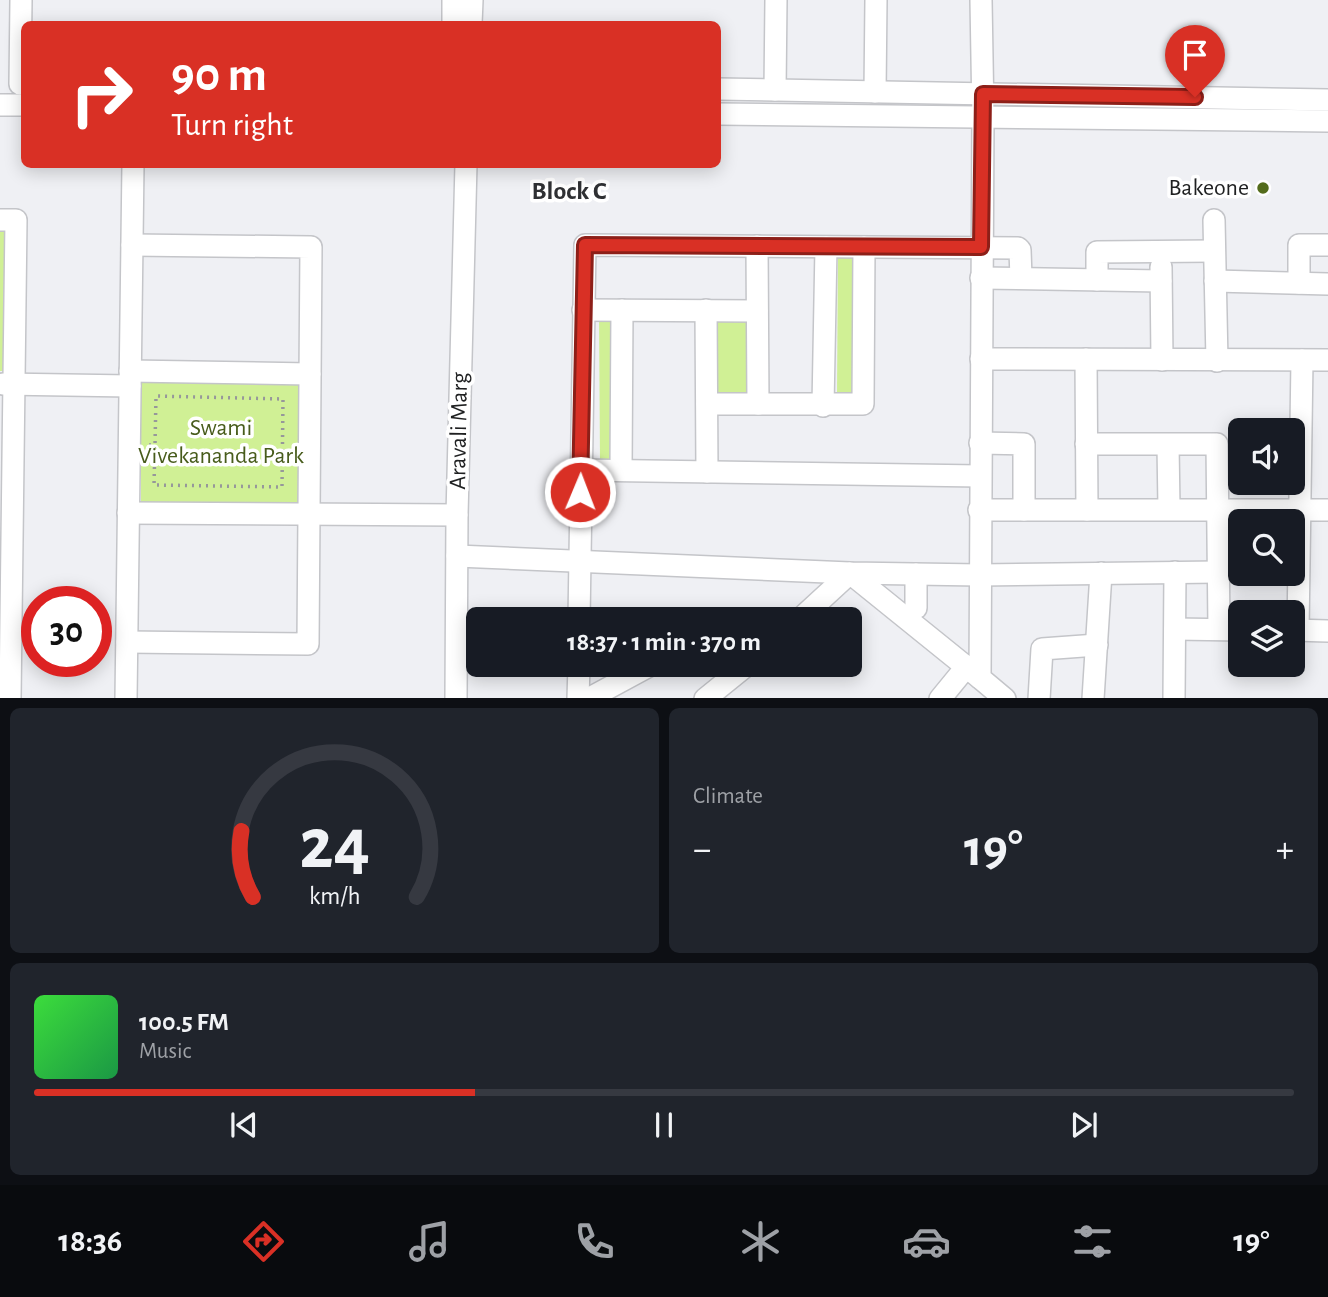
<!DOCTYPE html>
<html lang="en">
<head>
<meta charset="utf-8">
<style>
  :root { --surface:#171b24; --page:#20242c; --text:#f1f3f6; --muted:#9ea1a6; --line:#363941; --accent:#d93025 }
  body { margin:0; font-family:"Alegreya Sans",sans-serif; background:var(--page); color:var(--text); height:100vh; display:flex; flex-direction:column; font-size:26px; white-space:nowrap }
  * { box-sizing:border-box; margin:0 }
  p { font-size:23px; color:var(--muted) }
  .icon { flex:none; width:38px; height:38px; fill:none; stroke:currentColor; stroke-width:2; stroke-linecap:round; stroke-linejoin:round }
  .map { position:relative; height:698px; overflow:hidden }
  .sheet { display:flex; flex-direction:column; gap:10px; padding:10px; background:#0d0f14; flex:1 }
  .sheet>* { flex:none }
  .hud { position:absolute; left:21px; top:21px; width:700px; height:147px; border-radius:10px; box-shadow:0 4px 18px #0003; background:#d93025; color:#fff; overflow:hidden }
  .buttons { position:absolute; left:1228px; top:418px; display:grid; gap:14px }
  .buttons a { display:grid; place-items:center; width:77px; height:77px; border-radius:10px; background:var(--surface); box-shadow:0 4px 18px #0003; font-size:35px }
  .speed { position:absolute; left:21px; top:586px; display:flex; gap:14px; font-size:35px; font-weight:700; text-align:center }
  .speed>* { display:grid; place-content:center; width:91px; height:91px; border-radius:50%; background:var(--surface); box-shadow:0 4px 18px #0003; line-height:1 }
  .speed .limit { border:10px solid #d22; background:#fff; color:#111 }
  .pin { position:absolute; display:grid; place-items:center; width:60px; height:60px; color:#fff; margin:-72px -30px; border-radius:50% 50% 50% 0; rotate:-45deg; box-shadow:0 0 7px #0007 }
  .pin .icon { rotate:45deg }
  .me { position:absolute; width:77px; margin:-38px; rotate:1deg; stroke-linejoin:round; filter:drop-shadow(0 0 5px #0008) }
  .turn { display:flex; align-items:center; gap:24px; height:147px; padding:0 35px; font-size:32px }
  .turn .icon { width:91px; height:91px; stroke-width:2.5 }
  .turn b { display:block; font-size:49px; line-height:60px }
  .big { font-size:52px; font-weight:700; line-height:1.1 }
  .sheet .tile { flex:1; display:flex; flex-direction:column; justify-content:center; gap:10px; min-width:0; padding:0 24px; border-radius:10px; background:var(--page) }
  .sheet .dial { align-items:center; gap:0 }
  .dial svg { height:182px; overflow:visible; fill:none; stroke:var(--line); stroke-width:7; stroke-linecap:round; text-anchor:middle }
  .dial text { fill:var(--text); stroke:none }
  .song { display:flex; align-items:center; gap:21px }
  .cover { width:84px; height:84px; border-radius:10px; background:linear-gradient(135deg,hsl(120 70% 55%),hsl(140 70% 35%)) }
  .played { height:7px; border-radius:4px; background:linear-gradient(90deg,var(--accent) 35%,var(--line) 35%) }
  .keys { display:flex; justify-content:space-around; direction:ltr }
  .heat { display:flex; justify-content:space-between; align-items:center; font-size:38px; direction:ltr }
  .sheet .tiles { flex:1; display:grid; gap:10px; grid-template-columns:1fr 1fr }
  .tile:last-child { grid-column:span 2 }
  .trip { position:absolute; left:466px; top:607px; width:396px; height:70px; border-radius:10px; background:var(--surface); box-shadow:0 4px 18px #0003; font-weight:700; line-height:70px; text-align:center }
  .dock { display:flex; height:112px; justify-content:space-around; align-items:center; background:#090b0e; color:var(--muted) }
  .dock .icon { width:49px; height:49px }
  .dock .on { color:var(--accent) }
  .dock b { font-size:32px; color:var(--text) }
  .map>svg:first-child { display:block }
</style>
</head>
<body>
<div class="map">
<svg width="1328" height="699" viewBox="0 0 1328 699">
  <rect width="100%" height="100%" fill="#eff0f4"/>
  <g fill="#d0f095">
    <path d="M 0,230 L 6,230 L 5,371 L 0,371 Z"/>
    <path d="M 838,249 L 872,249 L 872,396 L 837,396 Z"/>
    <path d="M 599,311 L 631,311 L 632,461 L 600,462 Z"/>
    <rect x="712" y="312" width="46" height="84"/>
    <path d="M 141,380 L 301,382 L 300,503 L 141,502 Z"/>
  </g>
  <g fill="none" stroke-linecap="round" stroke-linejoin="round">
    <defs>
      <g id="minor">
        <path d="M 981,0 L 983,116 L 980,678 L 1005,699"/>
        <path d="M 453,24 L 453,0"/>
        <path d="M 471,24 L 472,0"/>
        <path d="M 20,84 L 21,0"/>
        <path d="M 718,89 L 1328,100"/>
        <path d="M 775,90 L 776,0"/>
        <path d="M 875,92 L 876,0"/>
        <path d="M 0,105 L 24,105"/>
        <path d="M 718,114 L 1328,121"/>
        <path d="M 0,220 L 16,220 L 10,699"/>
        <path d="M 1214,220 L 1217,361"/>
        <path d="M 757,246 L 758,404"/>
        <path d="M 1161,267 L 1162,360"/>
        <path d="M 981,278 L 1161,281"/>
        <path d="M 1097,280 L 1097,252 L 1214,251"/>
        <path d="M 1215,281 L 1328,284"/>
        <path d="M 1299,283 L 1299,245 L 1328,245"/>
        <path d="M 583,310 L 757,311"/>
        <path d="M 706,310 L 707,472"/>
        <path d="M 981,359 L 1328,360"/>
        <path d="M 1086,359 L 1087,510"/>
        <path d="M 130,371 L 310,374"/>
        <path d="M 3,384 L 130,386"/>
        <path d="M 707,404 L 863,404 L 864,247"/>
        <path d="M 823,406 L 826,247"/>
        <path d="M 980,443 L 1024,444 L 1024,510"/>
        <path d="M 1086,444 L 1217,444 L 1219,629"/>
        <path d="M 1168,445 L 1169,508"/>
        <path d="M 581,470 L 980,476"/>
        <path d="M 621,470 L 622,310"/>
        <path d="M 979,510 L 1328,510"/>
        <path d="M 128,513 L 457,515"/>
        <path d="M 457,556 L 850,573 L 980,575 L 1218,572"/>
        <path d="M 916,608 L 916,574"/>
        <path d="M 579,620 L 585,245 L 1018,248 L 1020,250 L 1021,278"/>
        <path d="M 799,620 L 850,573 L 980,678"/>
        <path d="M 1175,629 L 1241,630"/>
        <path d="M 1293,630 L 1328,631"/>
        <path d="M 1298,630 L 1302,360"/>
        <path d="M 127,642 L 308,644 L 311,247 L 132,245"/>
        <path d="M 126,699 L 133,164"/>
        <path d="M 456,699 L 457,515 L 466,164"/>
        <path d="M 578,699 L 579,665"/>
        <path d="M 588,699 L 651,665"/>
        <path d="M 705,699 L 747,665"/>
        <path d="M 940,699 L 967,666"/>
        <path d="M 1039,699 L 1042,649 L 1097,645"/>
        <path d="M 1093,699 L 1101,573"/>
        <path d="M 1174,699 L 1175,572"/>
      </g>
    </defs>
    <use href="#minor" stroke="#c4c5c9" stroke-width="24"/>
    <path stroke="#96979a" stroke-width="3.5" stroke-dasharray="2 5" stroke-linecap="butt" d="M 149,445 L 155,445 L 154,485 L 282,487 L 283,399 L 156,396 L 155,445"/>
    <use href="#minor" stroke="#fff" stroke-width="21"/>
  </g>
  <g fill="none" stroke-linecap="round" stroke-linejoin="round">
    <defs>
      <path id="route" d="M 580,492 L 585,245 L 981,247 L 983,94 L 1195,97"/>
    </defs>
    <use href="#route" stroke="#8d1f18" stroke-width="18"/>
    <use href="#route" stroke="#d93025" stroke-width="12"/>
  </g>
  <circle fill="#546c1c" stroke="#fff" stroke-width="2.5" cx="1263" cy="188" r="7"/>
  <g text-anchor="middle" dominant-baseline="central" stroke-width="7" stroke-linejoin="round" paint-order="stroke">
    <g font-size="24" fill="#1f2021" stroke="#fff" text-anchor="end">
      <text x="1249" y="188">Bakeone</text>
    </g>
    <g font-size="24" fill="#485c1c" stroke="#fff">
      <text x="221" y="428">Swami<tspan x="221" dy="28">Vivekananda Park</tspan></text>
    </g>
    <g font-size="24" fill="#1f2021" stroke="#fff">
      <text transform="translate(459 431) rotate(-89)">Aravali Marg</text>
    </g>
    <g font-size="26" font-weight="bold" fill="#2f3033" stroke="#fff">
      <text x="569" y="191">Block C</text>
    </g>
  </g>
</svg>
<div class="buttons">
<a><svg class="icon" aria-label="sound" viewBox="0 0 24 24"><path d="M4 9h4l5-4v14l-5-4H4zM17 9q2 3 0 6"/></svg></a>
<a><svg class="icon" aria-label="search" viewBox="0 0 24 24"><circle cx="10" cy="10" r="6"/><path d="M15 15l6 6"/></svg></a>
<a><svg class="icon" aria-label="layers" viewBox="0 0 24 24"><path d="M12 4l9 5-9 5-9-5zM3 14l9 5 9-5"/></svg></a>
</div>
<div class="speed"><div class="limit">30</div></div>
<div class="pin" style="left:1195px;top:97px;background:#d93025"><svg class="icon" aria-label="arrive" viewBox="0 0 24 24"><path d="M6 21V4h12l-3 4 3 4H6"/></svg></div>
<svg class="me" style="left:580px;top:492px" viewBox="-20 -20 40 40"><circle r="17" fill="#d93025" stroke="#fff" stroke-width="3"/><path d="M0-11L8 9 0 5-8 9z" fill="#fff"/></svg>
<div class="trip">18:37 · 1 min · 370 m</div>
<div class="hud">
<div class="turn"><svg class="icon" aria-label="right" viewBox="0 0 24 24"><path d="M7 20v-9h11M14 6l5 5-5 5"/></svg><div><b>90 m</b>Turn right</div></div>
</div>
</div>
<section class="sheet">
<div class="tiles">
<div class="tile dial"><svg viewBox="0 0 100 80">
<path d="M14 69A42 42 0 1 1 86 69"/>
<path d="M14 69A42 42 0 0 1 9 40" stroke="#d93025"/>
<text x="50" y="56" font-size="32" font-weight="700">24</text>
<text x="50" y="72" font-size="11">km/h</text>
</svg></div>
<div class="tile"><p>Climate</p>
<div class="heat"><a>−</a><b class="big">19°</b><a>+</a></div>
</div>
<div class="tile">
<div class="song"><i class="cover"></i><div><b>100.5 FM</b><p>Music</p></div></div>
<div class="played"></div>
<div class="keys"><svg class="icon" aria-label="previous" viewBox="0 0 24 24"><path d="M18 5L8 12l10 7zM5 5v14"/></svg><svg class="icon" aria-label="pause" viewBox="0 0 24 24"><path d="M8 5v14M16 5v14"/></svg><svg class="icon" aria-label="next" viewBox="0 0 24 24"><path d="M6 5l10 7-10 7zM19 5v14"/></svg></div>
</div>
</div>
</section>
<nav class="dock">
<b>18:36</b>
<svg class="icon on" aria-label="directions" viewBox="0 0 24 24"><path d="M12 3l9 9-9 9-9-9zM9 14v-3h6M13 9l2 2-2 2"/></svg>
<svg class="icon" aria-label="music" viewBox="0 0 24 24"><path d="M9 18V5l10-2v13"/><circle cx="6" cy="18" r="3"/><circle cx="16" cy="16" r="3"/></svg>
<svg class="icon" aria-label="phone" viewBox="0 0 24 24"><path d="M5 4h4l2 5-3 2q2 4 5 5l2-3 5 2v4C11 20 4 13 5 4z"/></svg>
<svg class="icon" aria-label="climate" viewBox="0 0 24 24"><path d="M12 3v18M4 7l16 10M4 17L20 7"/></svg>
<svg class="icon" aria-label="car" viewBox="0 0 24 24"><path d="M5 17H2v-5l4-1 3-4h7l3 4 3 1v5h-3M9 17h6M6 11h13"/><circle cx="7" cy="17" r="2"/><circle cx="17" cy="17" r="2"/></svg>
<svg class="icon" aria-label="filters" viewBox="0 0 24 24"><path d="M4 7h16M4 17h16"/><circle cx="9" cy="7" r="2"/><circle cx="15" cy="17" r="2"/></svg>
<b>19°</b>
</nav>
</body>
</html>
